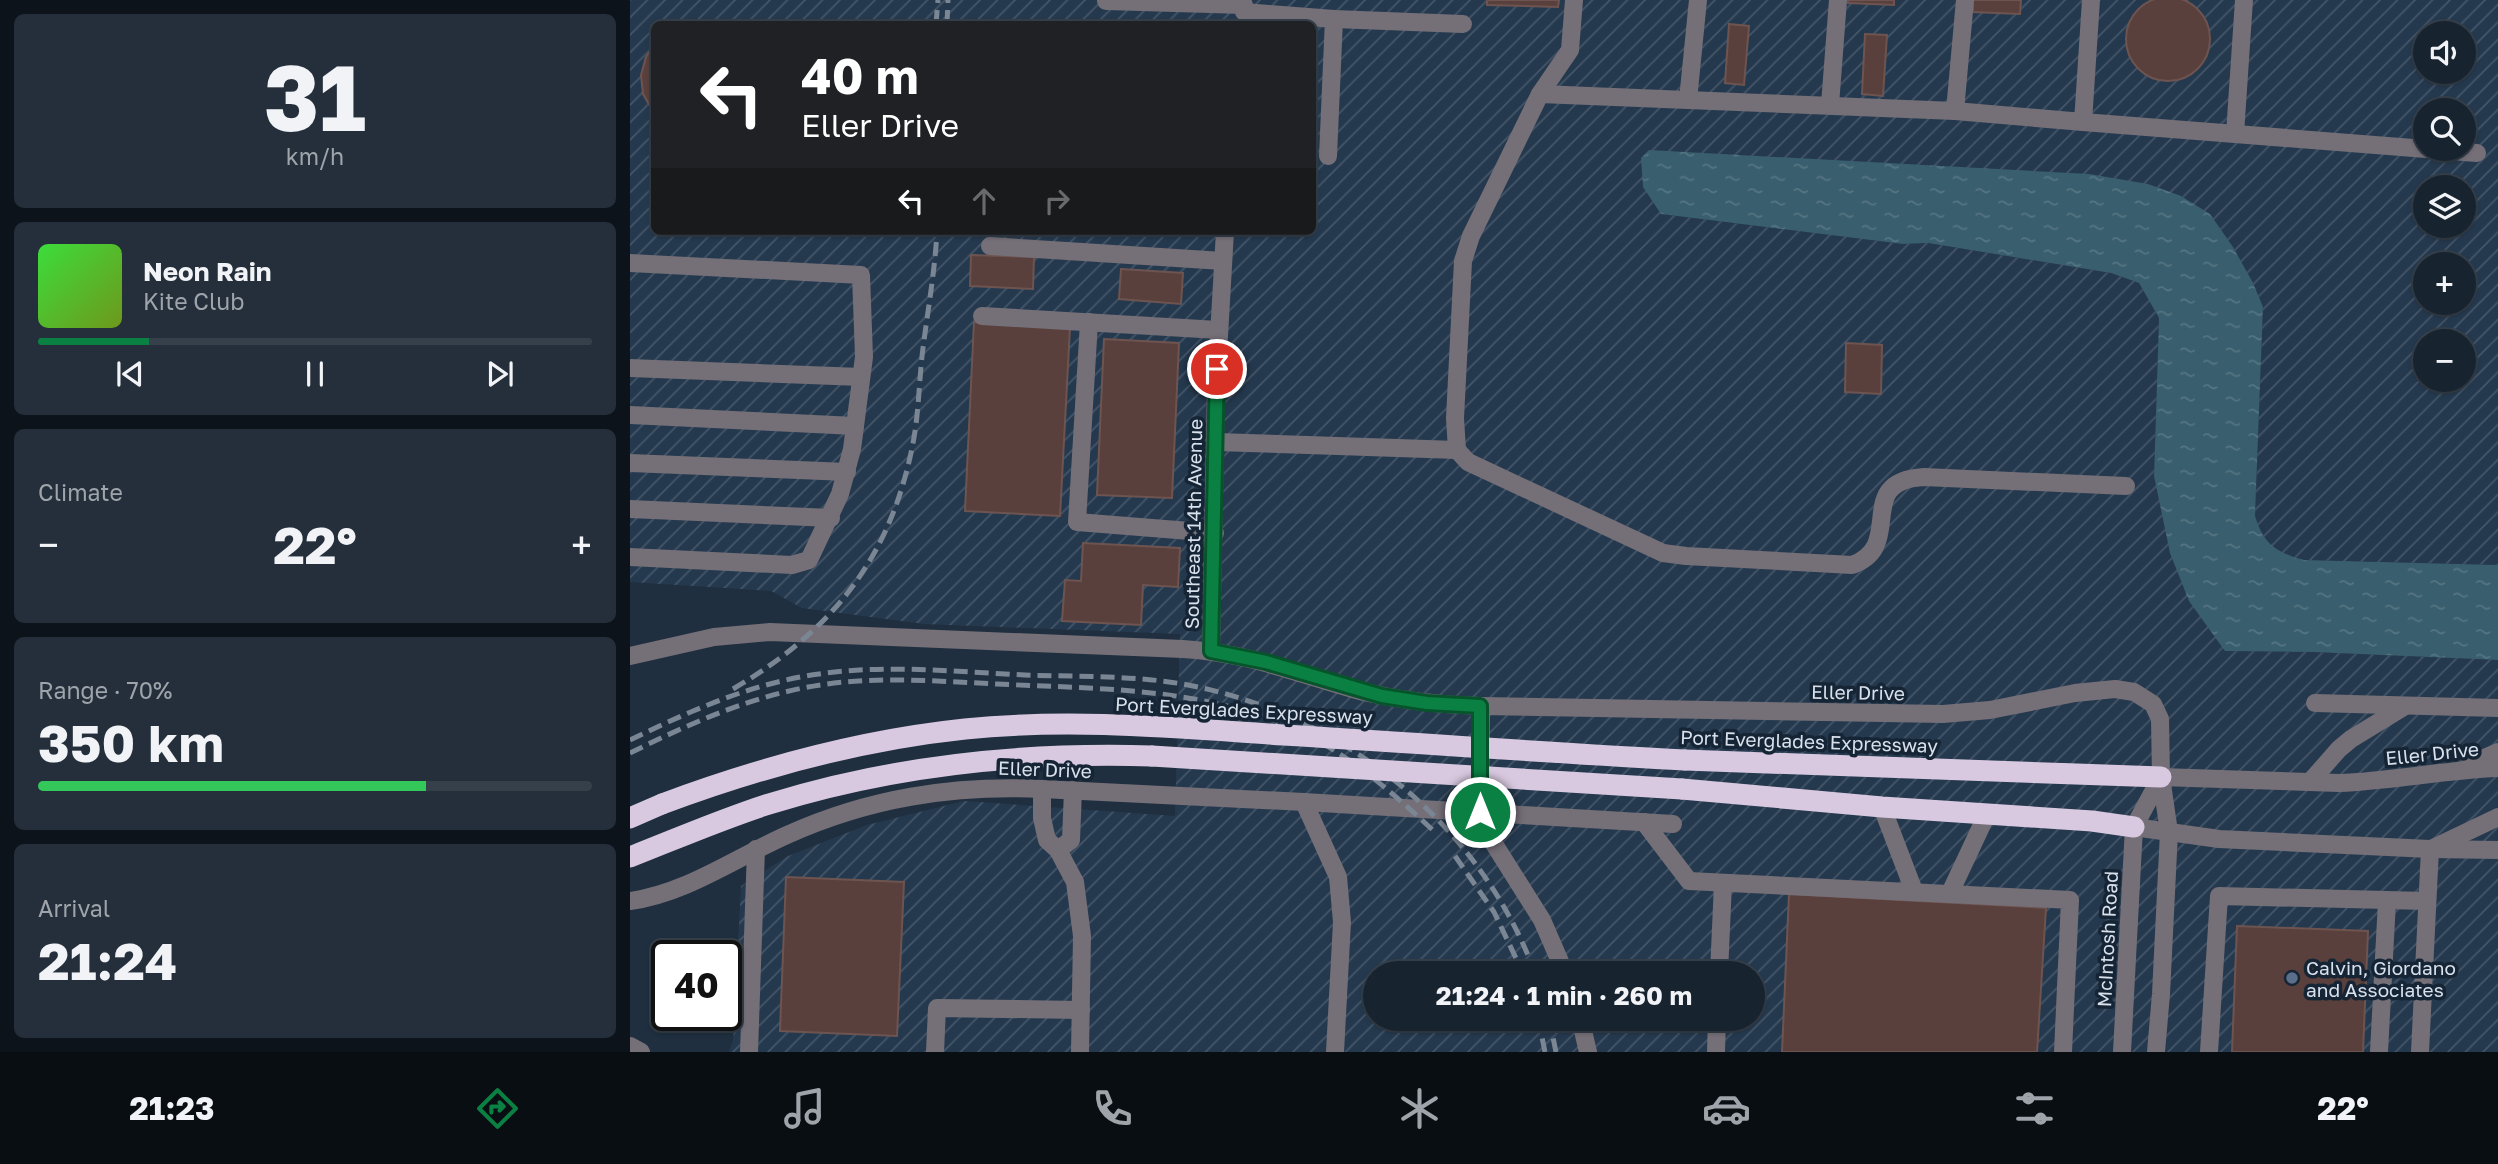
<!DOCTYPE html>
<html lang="en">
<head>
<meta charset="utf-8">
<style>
  :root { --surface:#17232f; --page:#242f3b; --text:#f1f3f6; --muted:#9ea4aa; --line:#36404b; --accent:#0b8043 }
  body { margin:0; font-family:"Golos Text",sans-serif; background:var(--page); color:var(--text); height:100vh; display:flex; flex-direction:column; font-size:26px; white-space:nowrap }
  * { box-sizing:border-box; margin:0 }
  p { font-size:23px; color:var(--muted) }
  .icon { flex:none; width:38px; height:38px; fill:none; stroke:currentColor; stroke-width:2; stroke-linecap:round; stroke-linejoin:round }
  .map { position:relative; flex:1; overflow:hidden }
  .sheet { display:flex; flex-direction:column; gap:14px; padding:14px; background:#0d131a; width:630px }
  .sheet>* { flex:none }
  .guide { position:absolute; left:21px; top:21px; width:665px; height:214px; border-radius:10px; box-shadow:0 2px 5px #0004,0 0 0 2px var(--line); background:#202124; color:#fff; overflow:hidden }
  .fabs { position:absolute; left:1783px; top:21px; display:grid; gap:14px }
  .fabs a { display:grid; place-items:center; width:63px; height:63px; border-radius:50%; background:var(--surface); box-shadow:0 2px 5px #0004,0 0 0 2px var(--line); font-size:35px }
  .speed { position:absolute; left:21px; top:940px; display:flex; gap:14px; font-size:35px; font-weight:700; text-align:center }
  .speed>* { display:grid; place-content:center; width:91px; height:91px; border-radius:50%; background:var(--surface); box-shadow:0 2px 5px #0004,0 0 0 2px var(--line); line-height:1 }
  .speed .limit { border:4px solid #111; border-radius:10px; background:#fff; color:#111 }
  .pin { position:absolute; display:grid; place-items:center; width:60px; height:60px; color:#fff; margin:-30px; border:4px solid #fff; border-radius:50%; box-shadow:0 2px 7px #0007 }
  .me { position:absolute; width:77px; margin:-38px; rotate:0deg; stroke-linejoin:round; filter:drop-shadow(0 0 5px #0008) }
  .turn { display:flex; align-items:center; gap:24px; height:147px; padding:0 35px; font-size:32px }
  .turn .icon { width:91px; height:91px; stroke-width:2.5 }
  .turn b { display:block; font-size:49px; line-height:60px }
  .lanes { display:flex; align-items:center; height:66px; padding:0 35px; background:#0003; justify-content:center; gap:35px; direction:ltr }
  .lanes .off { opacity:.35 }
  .big { font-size:52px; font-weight:700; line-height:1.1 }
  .sheet .widget { flex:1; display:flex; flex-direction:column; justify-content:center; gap:10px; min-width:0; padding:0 24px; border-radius:10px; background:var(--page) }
  .sheet .dial { align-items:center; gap:0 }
  .dial b { font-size:91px; line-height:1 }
  .song { display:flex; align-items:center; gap:21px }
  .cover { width:84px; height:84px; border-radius:10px; background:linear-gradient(135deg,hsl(120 70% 55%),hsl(80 70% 35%)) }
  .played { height:7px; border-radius:4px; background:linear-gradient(90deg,var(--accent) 20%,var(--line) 20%) }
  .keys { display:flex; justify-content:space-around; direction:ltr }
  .heat { display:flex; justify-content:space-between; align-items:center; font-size:38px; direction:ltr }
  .charge { height:10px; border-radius:5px; background:linear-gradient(90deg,#34c759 70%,var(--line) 0) }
  .trip { position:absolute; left:733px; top:961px; width:402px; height:70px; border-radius:35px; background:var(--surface); box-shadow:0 2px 5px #0004,0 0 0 2px var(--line); font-weight:700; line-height:70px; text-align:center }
  .tab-bar { display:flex; height:112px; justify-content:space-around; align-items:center; background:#090e13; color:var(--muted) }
  .tab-bar .icon { width:49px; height:49px }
  .tab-bar .current { color:var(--accent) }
  .tab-bar b { font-size:32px; color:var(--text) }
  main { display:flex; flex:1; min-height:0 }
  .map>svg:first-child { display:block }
</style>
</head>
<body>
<main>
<section class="sheet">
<div class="widget dial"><b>31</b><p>km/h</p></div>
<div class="widget">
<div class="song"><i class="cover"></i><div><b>Neon Rain</b><p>Kite Club</p></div></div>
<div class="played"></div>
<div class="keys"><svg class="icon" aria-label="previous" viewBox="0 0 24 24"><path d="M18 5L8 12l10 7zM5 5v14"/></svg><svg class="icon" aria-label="pause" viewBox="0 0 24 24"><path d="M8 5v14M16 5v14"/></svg><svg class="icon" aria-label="next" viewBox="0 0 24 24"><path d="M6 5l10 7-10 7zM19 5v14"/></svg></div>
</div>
<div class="widget"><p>Climate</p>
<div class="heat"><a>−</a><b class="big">22°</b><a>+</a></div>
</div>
<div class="widget"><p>Range · 70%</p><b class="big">350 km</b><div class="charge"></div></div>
<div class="widget"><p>Arrival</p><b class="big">21:24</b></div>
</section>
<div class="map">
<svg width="1868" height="1052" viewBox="0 0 1868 1052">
  <defs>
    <pattern id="industrial-furrows" width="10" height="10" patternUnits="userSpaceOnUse" patternTransform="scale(1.75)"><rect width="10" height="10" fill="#25394e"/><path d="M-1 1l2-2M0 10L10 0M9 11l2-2" fill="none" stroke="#445568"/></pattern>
    <pattern id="water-ripples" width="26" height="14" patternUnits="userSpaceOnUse" patternTransform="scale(1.75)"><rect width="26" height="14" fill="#395e6d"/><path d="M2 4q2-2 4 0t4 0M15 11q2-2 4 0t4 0" fill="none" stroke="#557582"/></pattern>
  </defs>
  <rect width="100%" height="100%" fill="#1f2f3f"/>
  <path fill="url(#industrial-furrows)" fill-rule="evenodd" d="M 0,0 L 1868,0 L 1868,565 L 1674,560 L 1648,552 L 1630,534 L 1625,516 L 1633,307 L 1603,247 L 1580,215 L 1551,196 L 1031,214 L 1273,244 L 1298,243 L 1481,273 L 1509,283 L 1529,318 L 1524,476 L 1595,651 L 1683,652 L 1868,660 L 1868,1052 L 99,1052 L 103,1040 L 111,886 L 158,856 L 237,825 L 334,801 L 545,816 L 550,634 L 294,624 L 172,608 L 141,591 L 0,582 ZM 24,24 L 682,24 L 682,231 L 24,231 ZM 1796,33 L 1834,33 L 1834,72 L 1796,72 ZM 1796,110 L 1834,110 L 1834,149 L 1796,149 ZM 1796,187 L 1834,187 L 1834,226 L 1796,226 ZM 1796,264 L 1834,264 L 1834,303 L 1796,303 ZM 1796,341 L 1834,341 L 1834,380 L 1796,380 ZM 746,973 L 1124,973 L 1124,1018 L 746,1018 Z"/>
  <path fill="url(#water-ripples)" d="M 1019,150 L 1459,174 L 1518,184 L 1551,196 L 1580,214 L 1603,247 L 1623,283 L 1633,307 L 1625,516 C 1634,545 1646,552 1674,560 L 1868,565 L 1868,660 L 1683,652 L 1595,651 L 1559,601 L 1540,553 L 1524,476 L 1529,318 L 1509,283 L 1481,273 L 1298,243 L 1273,244 L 1031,214 L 1013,187 L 1011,158 Z"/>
  <g fill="#59403c" stroke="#6e5450" stroke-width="2">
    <circle cx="1538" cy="39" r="42"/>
    <path d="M 857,0 L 929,0 L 928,7 L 857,5 Z"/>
    <path d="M 1218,0 L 1264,0 L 1264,5 L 1218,3 Z"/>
    <path d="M 1343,0 L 1391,0 L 1390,14 L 1343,12 Z"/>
    <path d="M 1099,24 L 1119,26 L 1114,85 L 1095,83 Z"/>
    <path d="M 1235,34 L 1257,35 L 1253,96 L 1232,94 Z"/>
    <path d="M 24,45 L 24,113 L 13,94 L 11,75 L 16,57 Z"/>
    <path d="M 341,255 L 404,257 L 403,289 L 340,286 Z"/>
    <path d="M 491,269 L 553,273 L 551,304 L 489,299 Z"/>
    <path d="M 344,322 L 440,327 L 430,516 L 335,511 Z"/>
    <path d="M 474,339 L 549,343 L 542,498 L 467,495 Z"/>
    <path d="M 1216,343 L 1252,345 L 1251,394 L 1215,392 Z"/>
    <path d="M 453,543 L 550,548 L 548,587 L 513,585 L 511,625 L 432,621 L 435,580 L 451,581 Z"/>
    <path d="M 156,877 L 274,882 L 267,1036 L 150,1031 Z"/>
    <path d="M 1159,894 L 1416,908 L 1407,1052 L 1152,1052 Z"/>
    <path d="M 1607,926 L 1738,931 L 1733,1052 L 1602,1052 Z"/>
  </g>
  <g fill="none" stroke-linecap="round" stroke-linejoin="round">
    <g stroke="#756f78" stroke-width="18">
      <path d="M 944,0 L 940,50 L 910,94 L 841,236 L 833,261 L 825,418 L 827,450 L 838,462 L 1033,553 L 1056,556 L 1222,565 C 1277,546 1222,481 1294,477 L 1496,486"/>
      <path d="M 476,1 L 614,5"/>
      <path d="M 614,12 L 704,19 L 698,156"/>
      <path d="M 704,19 L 833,24"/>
      <path d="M 910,94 L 1325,111 L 1453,122 L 1461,0"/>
      <path d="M 1058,100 L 1068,0"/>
      <path d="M 1200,105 L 1208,0"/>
      <path d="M 1325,111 L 1335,0"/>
      <path d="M 1453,122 L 1847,153"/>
      <path d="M 1605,134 L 1614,0"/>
      <path d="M 360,246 L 593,261"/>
      <path d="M 0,263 L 231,275 L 234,357 L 222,449 L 210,494 L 179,560 L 162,565 L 0,557"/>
      <path d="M 352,316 L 588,330"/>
      <path d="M 459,322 L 447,522 L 585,533"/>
      <path d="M 0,368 L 231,377"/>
      <path d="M 0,415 L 225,426"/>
      <path d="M 586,442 L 827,450"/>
      <path d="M 0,463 L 217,472"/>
      <path d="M 0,509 L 201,518"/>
      <path d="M 581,651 L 586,388 L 595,231"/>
      <path d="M 0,656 L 84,637 L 140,632 L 553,649 C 621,653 670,675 734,692 C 773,701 811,705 851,706 L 1313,714 L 1360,710 L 1445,693 L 1485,689 L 1504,692 L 1523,704 L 1530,719 L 1531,777 L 1539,832 L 1531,994 L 1526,1052"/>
      <path d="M 1685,703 L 1868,708"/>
      <path d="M 851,706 L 850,812 L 854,828 L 912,920 L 935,973"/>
      <path d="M 1839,765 L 1868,752"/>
      <path d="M 1531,777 L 1709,783 C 1762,781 1814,770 1868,768"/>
      <path d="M 1680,782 L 1709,749 L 1721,739 L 1775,706"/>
      <path d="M 412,789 L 412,818 L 417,840 L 428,850 L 445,882 L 452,936 L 450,1052"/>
      <path d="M 674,802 L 708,877 L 712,922 L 705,1052"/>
      <path d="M 1252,807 L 1284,891"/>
      <path d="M 1014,822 L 1059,881 L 1440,900 L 1433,1052"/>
      <path d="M 1504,827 L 1589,839 L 1800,849 L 1868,850"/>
      <path d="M 1803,848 L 1868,817"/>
      <path d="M 428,850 L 441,840 L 443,790"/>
      <path d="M 1320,893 L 1357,814"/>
      <path d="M 0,901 C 57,893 105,858 157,835 C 239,798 322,785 412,789 L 674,802 L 1043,824"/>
      <path d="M 1089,973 L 1093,883"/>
      <path d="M 950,1018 L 958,1052"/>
      <path d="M 0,1046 L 11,1052"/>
      <path d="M 119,1052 L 126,849"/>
      <path d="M 305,1052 L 307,1008 L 451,1010"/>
      <path d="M 1086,1052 L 1087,1018"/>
      <path d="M 1492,1052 L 1504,827 L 1531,777"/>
      <path d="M 1579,1052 L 1589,896 L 1797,901"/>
      <path d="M 1749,1052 L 1757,901"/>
      <path d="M 1790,1052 L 1800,849"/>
    </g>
    <g stroke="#d9c9e0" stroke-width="21">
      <path d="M 1055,760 L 1531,777"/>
      <path d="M 1052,789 L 1252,807 L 1462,821 L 1504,827"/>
      <path d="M 0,818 L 32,804"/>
      <path d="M 0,857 C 46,839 92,819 139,804 C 265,765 392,752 522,756"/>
    </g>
    <g stroke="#7a8694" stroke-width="5" stroke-dasharray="14 7" stroke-linecap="butt">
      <path d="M 306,24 L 308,0"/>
      <path d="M 317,24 L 318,0"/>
      <path d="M 103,689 C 202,631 261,558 283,443 C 289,412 289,379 293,348 C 298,309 305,270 307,231"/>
      <path d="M 0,740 C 60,711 122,683 189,674 C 256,664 327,672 395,675 C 449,677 505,675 558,685 C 714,715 850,824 905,973"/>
      <path d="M 0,753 C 55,726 112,700 173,688 C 237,675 303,681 367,684 C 468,689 569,687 663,728 C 718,753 763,793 807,834"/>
      <path d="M 825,856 L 864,912 L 893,973"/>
      <path d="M 908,1018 L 915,1052"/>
      <path d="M 919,1018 L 926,1052"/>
    </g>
    <g stroke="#d9c9e0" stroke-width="21">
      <path d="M 522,756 L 1052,789"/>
      <path d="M 32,804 C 131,767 230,740 335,729 C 441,718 547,728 653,735 C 787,743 921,753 1055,760"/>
    </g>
  </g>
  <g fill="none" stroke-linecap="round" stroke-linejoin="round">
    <defs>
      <path id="route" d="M 587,369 L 581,651 L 636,662 L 752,696 L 797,703 L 850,706 L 850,812"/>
    </defs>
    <use href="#route" stroke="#07532c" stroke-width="18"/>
    <use href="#route" stroke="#0b8043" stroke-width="12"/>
  </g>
  <circle fill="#5c6f8a" stroke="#162535" stroke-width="2.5" cx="1662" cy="978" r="7"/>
  <g text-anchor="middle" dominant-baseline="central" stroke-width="7" stroke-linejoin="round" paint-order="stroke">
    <g font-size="19" fill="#d8e1ec" stroke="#162535">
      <text transform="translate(563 524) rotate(-89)">Southeast 14th Avenue</text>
      <text transform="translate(1228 692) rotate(1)">Eller Drive</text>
      <text transform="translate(614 710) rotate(3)">Port Everglades Expressway</text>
      <text transform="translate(1179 741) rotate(2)">Port Everglades Expressway</text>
      <text transform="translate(1802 753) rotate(-6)">Eller Drive</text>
      <text transform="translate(415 769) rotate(2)">Eller Drive</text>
      <text transform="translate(1477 939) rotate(-87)">McIntosh Road</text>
    </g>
    <g font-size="19" fill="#d8e1ec" stroke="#162535" text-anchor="start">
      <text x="1676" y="967">Calvin, Giordano<tspan x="1676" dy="22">and Associates</tspan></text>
    </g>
  </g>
</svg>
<div class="fabs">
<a><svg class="icon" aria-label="sound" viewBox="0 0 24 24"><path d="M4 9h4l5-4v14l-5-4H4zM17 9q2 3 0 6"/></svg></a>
<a><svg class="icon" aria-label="search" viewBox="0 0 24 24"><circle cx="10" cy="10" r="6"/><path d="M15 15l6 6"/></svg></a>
<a><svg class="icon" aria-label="layers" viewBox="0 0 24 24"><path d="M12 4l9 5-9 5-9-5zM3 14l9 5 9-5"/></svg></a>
<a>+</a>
<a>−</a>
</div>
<div class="speed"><div class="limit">40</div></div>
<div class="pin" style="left:587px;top:369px;background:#d93025"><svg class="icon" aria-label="arrive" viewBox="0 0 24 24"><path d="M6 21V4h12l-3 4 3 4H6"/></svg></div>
<svg class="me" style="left:850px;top:812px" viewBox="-20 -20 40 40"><circle r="17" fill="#0b8043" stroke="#fff" stroke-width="3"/><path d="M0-11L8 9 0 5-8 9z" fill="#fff"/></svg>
<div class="trip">21:24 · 1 min · 260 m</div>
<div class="guide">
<div class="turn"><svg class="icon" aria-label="left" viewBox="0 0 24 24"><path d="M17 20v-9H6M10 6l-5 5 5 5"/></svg><div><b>40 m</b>Eller Drive</div></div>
<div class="lanes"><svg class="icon" aria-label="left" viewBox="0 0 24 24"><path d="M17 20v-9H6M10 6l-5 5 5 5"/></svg><svg class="icon off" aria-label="ahead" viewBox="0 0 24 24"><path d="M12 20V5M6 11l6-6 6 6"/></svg><svg class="icon off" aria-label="right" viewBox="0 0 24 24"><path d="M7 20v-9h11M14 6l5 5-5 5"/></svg></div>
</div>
</div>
</main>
<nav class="tab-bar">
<b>21:23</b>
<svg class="icon current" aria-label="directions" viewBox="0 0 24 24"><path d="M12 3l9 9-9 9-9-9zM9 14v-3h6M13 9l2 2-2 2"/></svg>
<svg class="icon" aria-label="music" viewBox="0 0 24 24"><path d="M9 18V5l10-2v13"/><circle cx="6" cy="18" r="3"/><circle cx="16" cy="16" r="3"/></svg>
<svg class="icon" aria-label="phone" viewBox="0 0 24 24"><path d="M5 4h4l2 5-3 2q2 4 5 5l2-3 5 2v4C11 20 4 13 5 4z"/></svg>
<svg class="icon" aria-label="climate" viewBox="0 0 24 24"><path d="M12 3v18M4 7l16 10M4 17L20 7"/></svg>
<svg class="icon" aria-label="car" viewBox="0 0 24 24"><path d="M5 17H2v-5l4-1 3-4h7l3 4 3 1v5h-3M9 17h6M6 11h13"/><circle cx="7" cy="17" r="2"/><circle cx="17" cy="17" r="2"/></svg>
<svg class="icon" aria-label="filters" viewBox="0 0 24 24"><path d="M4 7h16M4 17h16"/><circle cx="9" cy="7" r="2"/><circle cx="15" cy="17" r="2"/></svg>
<b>22°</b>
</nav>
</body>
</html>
